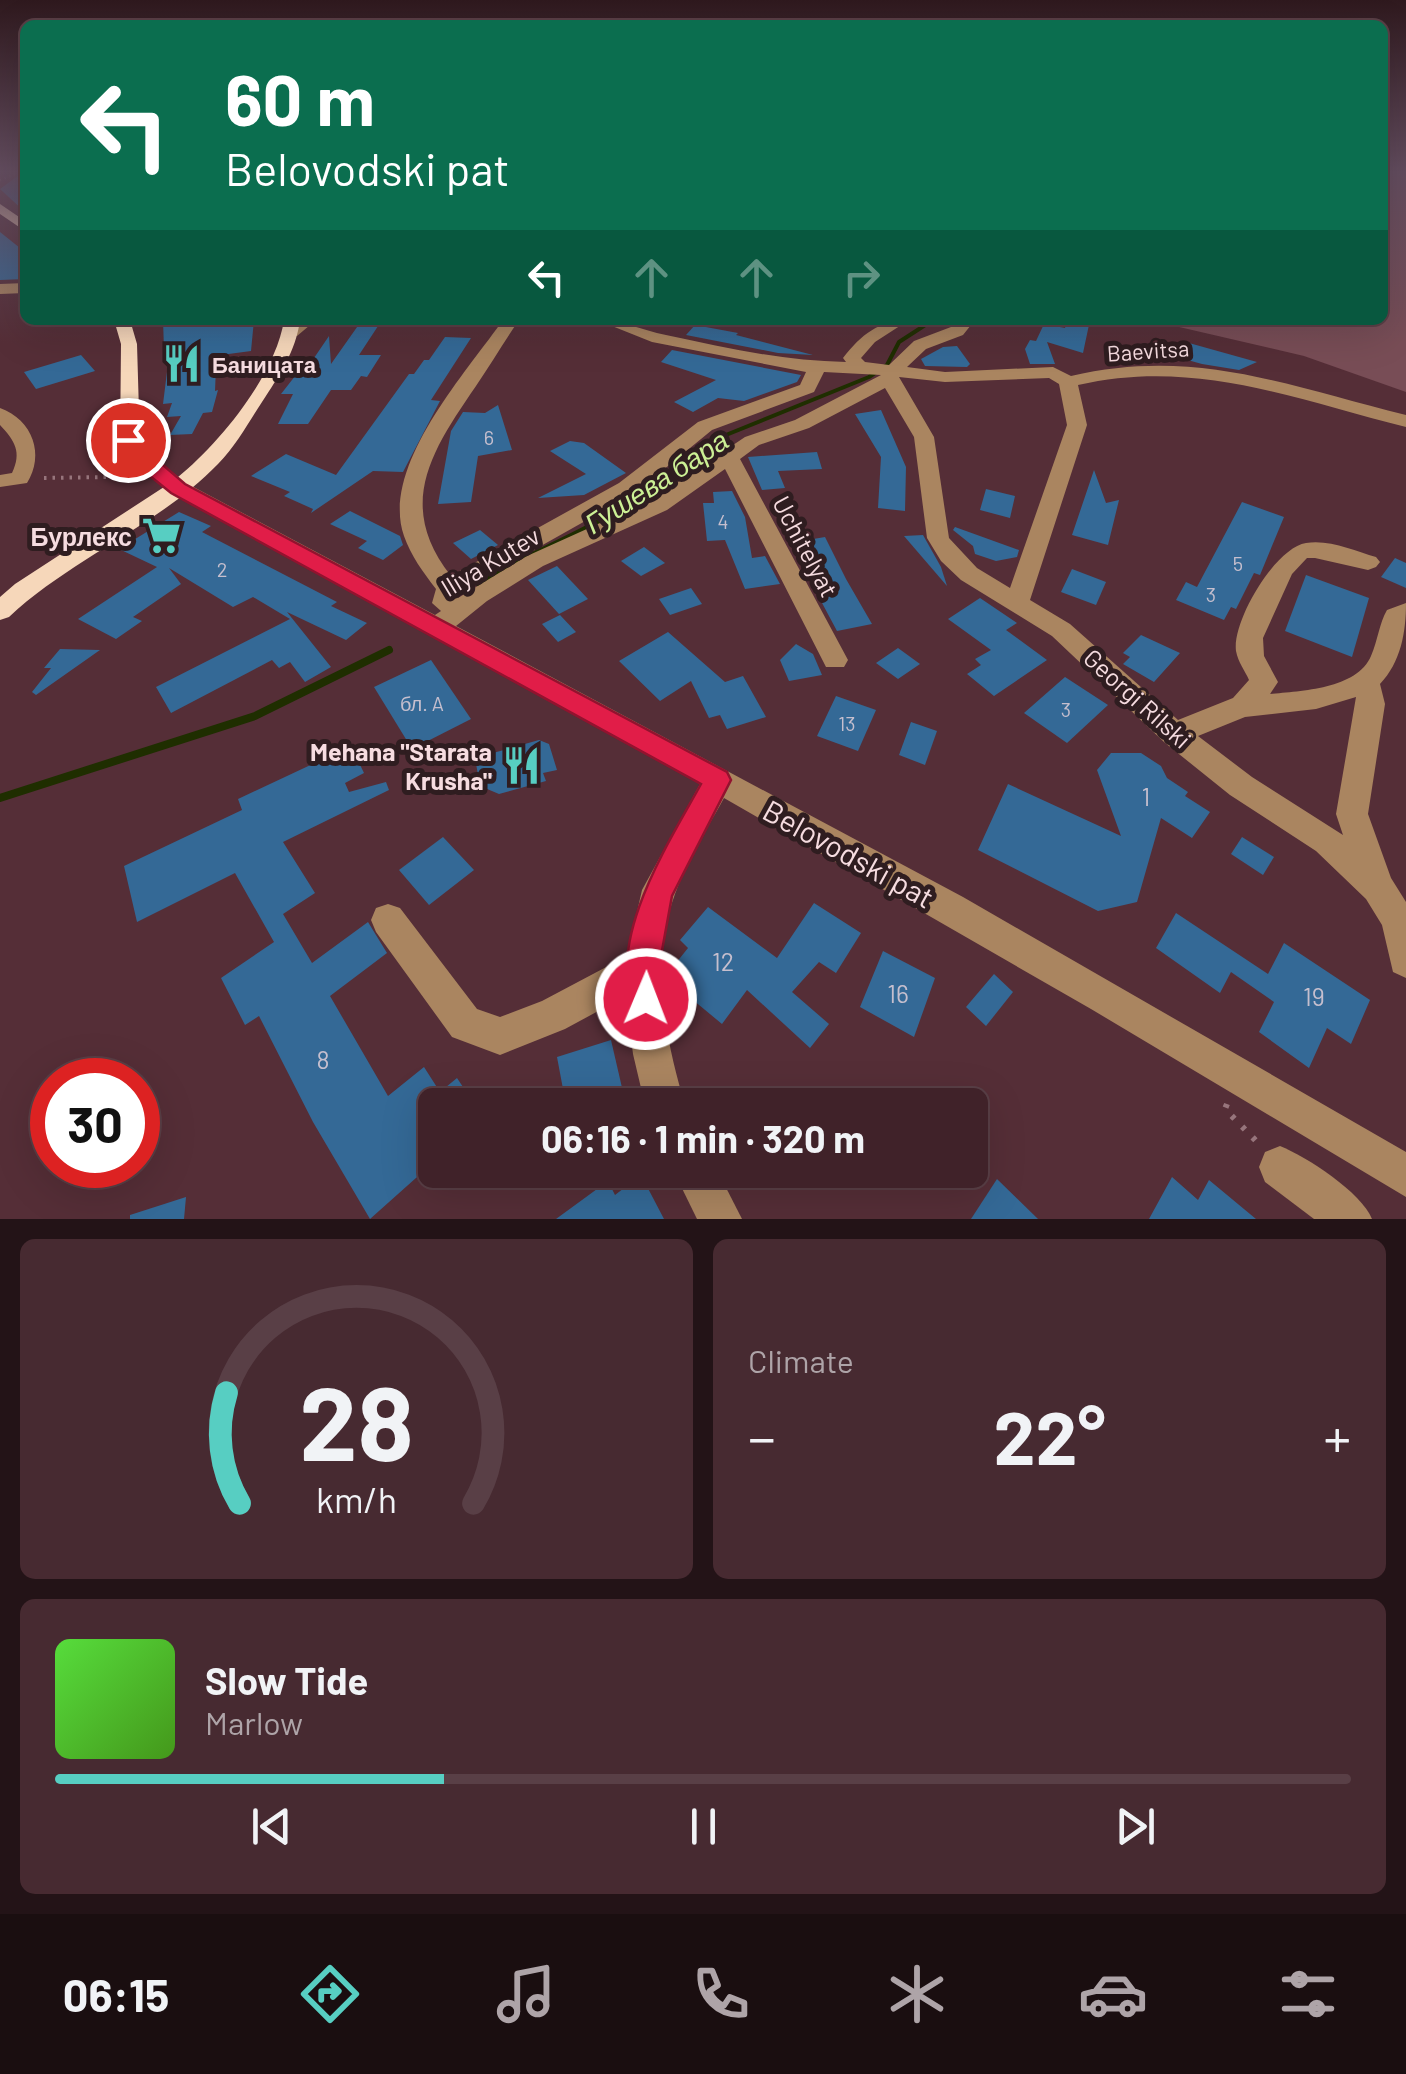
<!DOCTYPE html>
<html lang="en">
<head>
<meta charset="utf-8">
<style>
  :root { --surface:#402229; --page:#472a31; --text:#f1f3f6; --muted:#aea4a8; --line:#593f46; --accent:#57cec2 }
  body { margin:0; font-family:Barlow,sans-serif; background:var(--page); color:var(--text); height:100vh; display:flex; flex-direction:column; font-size:38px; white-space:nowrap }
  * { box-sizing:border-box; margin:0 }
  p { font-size:32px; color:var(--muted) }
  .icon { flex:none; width:55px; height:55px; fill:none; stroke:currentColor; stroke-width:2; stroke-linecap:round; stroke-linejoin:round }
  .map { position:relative; height:1219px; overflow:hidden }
  .drawer { display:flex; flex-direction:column; gap:20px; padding:20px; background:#231317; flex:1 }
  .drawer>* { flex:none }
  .top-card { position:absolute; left:20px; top:20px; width:1368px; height:305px; border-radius:15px; box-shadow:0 10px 40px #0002,0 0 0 2px var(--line); background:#0b6e4f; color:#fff; overflow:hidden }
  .speed { position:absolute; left:30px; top:1058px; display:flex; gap:20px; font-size:50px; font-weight:700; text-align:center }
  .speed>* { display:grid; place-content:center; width:130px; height:130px; border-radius:50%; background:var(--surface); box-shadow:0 10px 40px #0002,0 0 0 2px var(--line); line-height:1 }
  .speed .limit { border:15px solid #d22; background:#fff; color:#111 }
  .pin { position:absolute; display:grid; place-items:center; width:85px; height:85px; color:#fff; margin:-42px; border:5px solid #fff; border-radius:50%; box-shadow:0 2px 10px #0007 }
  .me { position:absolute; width:110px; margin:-55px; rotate:1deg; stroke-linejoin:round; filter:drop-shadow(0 0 8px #0008) }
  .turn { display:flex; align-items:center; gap:35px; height:210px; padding:0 40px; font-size:45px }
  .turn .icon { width:130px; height:130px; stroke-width:2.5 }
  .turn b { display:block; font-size:70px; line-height:85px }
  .lanes { display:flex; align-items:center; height:95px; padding:0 40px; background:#0003; justify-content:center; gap:50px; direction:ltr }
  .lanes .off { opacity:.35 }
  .big { font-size:75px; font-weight:700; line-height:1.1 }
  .drawer .widget { flex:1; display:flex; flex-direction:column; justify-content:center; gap:15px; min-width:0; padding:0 35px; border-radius:15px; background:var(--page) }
  .drawer .dial { align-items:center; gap:0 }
  .dial svg { height:260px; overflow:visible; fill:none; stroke:var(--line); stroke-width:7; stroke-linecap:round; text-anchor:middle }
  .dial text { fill:var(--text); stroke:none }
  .song { display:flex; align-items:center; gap:30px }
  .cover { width:120px; height:120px; border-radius:15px; background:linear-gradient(135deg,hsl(110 70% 55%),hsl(100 70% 35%)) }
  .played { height:10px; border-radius:5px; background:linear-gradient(90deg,var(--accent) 30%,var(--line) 30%) }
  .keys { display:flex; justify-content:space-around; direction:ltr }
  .heat { display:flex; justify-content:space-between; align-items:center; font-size:55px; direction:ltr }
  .drawer .tiles { flex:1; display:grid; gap:20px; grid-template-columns:1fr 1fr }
  .widget:last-child { grid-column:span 2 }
  .trip { position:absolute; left:418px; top:1088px; width:570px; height:100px; border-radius:15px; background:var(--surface); box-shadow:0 10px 40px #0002,0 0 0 2px var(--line); font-weight:700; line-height:100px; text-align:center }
  .tabs { display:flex; height:160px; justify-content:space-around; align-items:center; background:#1a0e10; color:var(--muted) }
  .tabs .icon { width:70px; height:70px }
  .tabs .on { color:var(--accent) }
  .tabs b { font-size:45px; color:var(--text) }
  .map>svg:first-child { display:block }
</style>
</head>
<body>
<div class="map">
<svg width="1406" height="1219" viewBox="0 0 1406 1219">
  <rect width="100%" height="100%" fill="#552e37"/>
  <path fill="#784d56" d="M 1383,172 L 1406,172 L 1406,392 L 1304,356 L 1149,320 L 1382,320 Z"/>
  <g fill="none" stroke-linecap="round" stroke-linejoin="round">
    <path stroke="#1f2e00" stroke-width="4" d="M 716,439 L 869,377 L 887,365 L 899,342 L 933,320"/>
    <path stroke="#1f2e00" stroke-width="6" d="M 479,584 C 524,556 573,538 618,511 C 654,489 687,463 720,437"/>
    <path stroke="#1f2e00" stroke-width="8" d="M 0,798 L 255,716 L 389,650"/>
  </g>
  <g fill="#346996">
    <path d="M 23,172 L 25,172 L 25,212 L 0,189 Z"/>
    <path d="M 0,232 L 25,252 L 25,279 L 0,280 Z"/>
    <path d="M 163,320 L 254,320 L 251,351 L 221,355 L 216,367 L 215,391 L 218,390 L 212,412 L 203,413 L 192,434 L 170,435 L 181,416 L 167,417 L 172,403 L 163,404 L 170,348 L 164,349 Z"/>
    <path d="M 362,320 L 382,320 L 359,355 L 381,355 L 367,377 L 361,376 L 351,390 L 331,390 L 308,424 L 278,424 L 293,394 L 281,394 L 310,357 L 314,358 L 329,336 L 331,364 Z"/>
    <path d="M 1067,320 L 1090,320 L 1083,353 L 1047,342 L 1055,364 L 1030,364 L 1025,349 L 1030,340 L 1036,341 L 1044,324 L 1065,328 Z"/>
    <path d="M 695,325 L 738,333 L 736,335 L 813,355 L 778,353 L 686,335 Z"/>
    <path d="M 445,337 L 471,338 L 431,400 L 440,401 L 403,472 L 373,471 L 311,513 L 313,509 L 284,496 L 290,492 L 251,476 L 286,454 L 336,475 L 409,374 L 414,374 L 424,360 L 429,360 Z"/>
    <path d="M 1189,343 L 1257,362 L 1239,370 L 1202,364 L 1184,359 Z"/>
    <path d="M 957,346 L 970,364 L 967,367 L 925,366 L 921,359 L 943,347 Z"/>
    <path d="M 672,350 L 801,375 L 797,382 L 744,401 L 718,398 L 693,412 L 674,402 L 716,380 L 661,362 Z"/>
    <path d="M 81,355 L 95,371 L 36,389 L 24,372 Z"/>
    <path d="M 498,405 L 512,450 L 478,456 L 471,502 L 438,504 L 451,431 L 463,412 L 485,413 Z"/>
    <path d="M 881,410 L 906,467 L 905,511 L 878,508 L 881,457 L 855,414 Z"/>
    <path d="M 570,441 L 584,443 L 626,473 L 584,495 L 538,498 L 586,474 L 550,451 Z"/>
    <path d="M 817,452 L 822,469 L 778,471 L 785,488 L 762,490 L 748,457 Z"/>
    <path d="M 1094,470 L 1106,503 L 1119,500 L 1108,545 L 1072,535 Z"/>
    <path d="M 986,489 L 1015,496 L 1010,518 L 980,510 Z"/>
    <path d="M 732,491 L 745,517 L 752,558 L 765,556 L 780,584 L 745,589 L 725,540 L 707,541 L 703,503 L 714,503 L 713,492 Z"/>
    <path d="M 1242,502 L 1284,517 L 1260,575 L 1254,573 L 1236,609 L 1231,607 L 1224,620 L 1176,600 L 1186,582 L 1197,587 Z"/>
    <path d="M 350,511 L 400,536 L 403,545 L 383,560 L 358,548 L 367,541 L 330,524 Z"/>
    <path d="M 179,512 L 211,526 L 202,532 L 337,602 L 331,606 L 367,623 L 346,640 L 287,612 L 331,667 L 305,682 L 290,662 L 279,668 L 272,660 L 171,713 L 156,687 L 290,619 L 253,597 L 233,607 L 169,568 L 181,584 L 133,617 L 142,621 L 116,639 L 78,619 L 157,567 L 119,549 Z"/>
    <path d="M 955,527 L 1019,550 L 1017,557 L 996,561 L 975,554 L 973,546 L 953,530 Z"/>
    <path d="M 480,530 L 498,545 L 471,559 L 453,543 Z"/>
    <path d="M 923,535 L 941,567 L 947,586 L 904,536 Z"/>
    <path d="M 825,537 L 846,579 L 872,624 L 837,631 L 790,543 Z"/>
    <path d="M 644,547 L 665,563 L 641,576 L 621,561 Z"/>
    <path d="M 1395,558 L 1406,563 L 1406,588 L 1381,577 Z"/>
    <path d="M 557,566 L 588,599 L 559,614 L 528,580 Z"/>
    <path d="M 1072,569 L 1106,582 L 1096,605 L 1061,592 Z"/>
    <path d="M 1306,575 L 1369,598 L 1352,657 L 1285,631 Z"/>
    <path d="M 691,588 L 702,604 L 670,615 L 659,599 Z"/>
    <path d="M 980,598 L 1017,623 L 1006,630 L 1047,660 L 994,696 L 967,674 L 981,665 L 975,659 L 991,650 L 948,619 Z"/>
    <path d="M 560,615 L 576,632 L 558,642 L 542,624 Z"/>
    <path d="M 668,632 L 725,682 L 743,676 L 766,717 L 727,729 L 720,715 L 709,718 L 691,681 L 660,701 L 619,661 Z"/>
    <path d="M 1141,635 L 1180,653 L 1154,682 L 1123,664 L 1130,657 L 1123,653 Z"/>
    <path d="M 796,644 L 813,654 L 822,675 L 789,681 L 780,660 Z"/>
    <path d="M 898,648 L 920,664 L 898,679 L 876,663 Z"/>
    <path d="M 60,649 L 100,650 L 36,695 L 32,692 L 51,668 L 44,668 Z"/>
    <path d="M 431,660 L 471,719 L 412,749 L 374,687 Z"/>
    <path d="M 1065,677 L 1108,705 L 1067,743 L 1024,713 Z"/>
    <path d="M 836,696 L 876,710 L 858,751 L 817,736 Z"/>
    <path d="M 911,722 L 937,731 L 925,765 L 899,755 Z"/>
    <path d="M 539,740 L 549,744 L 557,770 L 543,773 L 546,781 L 499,794 L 480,786 L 475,758 Z"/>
    <path d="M 351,746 L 364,773 L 345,783 L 349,792 L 386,782 L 389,790 L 283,842 L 315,893 L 283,914 L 312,963 L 368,922 L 387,953 L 330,996 L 388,1096 L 424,1067 L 440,1092 L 457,1078 L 475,1105 L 435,1105 L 435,1161 L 370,1219 L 313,1122 L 259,1016 L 245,1025 L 221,978 L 274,942 L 235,873 L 137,922 L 124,866 L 242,810 L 238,799 Z"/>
    <path d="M 1111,753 L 1141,753 L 1161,766 L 1167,778 L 1188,792 L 1185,796 L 1210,812 L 1192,838 L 1161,818 L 1137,902 L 1098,911 L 978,850 L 1008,784 L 1121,836 L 1097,770 Z"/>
    <path d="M 443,837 L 474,870 L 429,905 L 399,870 Z"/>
    <path d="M 1242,837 L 1274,857 L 1263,875 L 1231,854 Z"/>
    <path d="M 814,903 L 861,933 L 836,973 L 819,962 L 792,992 L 829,1024 L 810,1048 L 747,990 L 722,1024 L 687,995 L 694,986 L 672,968 L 688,948 L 680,940 L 708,907 L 777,958 Z"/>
    <path d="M 1176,913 L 1268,974 L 1284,943 L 1370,1000 L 1351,1044 L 1327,1028 L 1309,1068 L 1259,1032 L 1274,1002 L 1231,972 L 1220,993 L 1156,948 Z"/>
    <path d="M 883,951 L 935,978 L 914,1037 L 860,1007 Z"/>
    <path d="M 994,974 L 1013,992 L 986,1026 L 966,1007 Z"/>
    <path d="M 611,1040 L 626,1105 L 566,1105 L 557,1057 Z"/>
    <path d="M 641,1175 L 664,1219 L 556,1219 L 608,1181 L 615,1195 Z"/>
    <path d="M 1172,1177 L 1198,1200 L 1209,1180 L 1256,1219 L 1149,1219 Z"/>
    <path d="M 997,1179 L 1038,1219 L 971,1219 Z"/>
    <path d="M 186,1197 L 184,1219 L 130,1219 L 130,1215 Z"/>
  </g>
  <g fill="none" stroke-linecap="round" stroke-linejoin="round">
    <g stroke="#97757c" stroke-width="2.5" stroke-dasharray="1 4" stroke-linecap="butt">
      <path d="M 1394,172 L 1406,178"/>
      <path d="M 0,180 L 20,172"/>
    </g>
    <path stroke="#97757c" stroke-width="4" stroke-dasharray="2.5 6" stroke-linecap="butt" d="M 44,478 L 110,477 L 129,472"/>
    <path stroke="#97757c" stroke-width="6" stroke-dasharray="4 11" stroke-linecap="butt" d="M 1227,1104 L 1225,1109 L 1260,1145"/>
    <g fill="#aa8560" fill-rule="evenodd">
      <path d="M 25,283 L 25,293 L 0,294 L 0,284 Z"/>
      <path d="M 297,320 L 316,320 L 297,336 L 285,336 L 285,328 Z"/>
      <path d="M 503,320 L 519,320 C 504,342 491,364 476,386 C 432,450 395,505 451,576 L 619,483 L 698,422 L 800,385 L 806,372 L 652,342 L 597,320 C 622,320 641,330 666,335 C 727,348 783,361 846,362 L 843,358 C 861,335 879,320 909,320 L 875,342 L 861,358 L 865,362 L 889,365 L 914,341 L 951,327 L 958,320 L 975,320 L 963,335 L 926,349 L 907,367 L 945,372 L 1053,367 L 1071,376 C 1196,347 1287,386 1406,415 L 1406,427 C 1294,399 1195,358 1078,385 L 1087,425 L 1030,600 L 1070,624 L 1178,720 L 1233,698 L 1249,680 C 1245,671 1238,662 1236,651 C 1232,621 1275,548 1306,543 C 1329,539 1355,551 1376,557 L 1380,562 L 1376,567 L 1368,570 L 1315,558 L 1307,558 L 1292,574 L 1263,638 L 1264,656 L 1278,682 L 1270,694 C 1301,691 1357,689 1371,656 C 1378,640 1379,624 1387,610 L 1406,603 C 1406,632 1401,662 1380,684 L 1385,704 L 1368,814 L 1391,878 L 1406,902 L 1406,978 L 1393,972 L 1382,925 L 1366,899 L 1316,851 L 1230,795 L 1164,742 L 1052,636 L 961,580 L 941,561 L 927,538 L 914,437 L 885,388 L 809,428 L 759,445 L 740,459 L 848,660 L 844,667 L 826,667 L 725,469 L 667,510 L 543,566 L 487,601 L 456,626 L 963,897 L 1406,1152 L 1406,1197 L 1091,1009 L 724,798 C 707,829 687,860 675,894 C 650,962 665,1038 685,1105 L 645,1105 L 633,1054 L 626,996 L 565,1029 L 500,1055 L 452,1037 L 376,932 L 371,920 L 376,908 L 388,904 L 400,908 L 477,1009 L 500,1017 L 542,1001 L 627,956 L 642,890 L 700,784 L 167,488 L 178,482 L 186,483 L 435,615 L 441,611 L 432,603 L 436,589 C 423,572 411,556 404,536 C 380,467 465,374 503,320 ZM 824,372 L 881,375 L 795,420 L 745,437 L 651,500 L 527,556 L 458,598 L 459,592 L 635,493 L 712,430 L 814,392 ZM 899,377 L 945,382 L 1049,378 L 1059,384 L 1067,425 L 1010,588 L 977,568 L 949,538 L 934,437 ZM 1356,697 L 1336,814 L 1343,835 L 1252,777 L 1198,736 L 1245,717 L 1316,709 Z"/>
      <path d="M 0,408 C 33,420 45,455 27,483 L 0,487 L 0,475 L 12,473 C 22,452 15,441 0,425 Z"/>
      <path d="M 1280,1146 C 1307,1157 1361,1192 1372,1219 L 1314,1219 L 1265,1182 L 1259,1167 L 1265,1152 Z"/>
      <path d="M 673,1170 L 717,1170 L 742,1219 L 697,1219 Z"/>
    </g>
    <g fill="#f6d7ba" fill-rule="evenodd">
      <path d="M 0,204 L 25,221 L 25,231 L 0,214 Z"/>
      <path d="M 114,320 L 130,320 L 137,344 L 140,446 L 178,477 C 220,443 276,374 284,320 L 300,320 C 296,351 279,376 262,402 C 248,423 236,446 218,464 C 158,526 72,558 9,617 L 0,620 L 0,597 L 15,584 L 164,487 L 120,448 L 121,344 Z"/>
    </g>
  </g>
  <linearGradient id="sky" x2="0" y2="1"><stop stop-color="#2f191e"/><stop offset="0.5" stop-color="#624c5e"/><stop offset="1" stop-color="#624c5e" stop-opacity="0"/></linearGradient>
  <rect width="1406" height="343" fill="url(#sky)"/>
  <path fill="#e11d48" stroke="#92132f" stroke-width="2.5" d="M 128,435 L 185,484 L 727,772 L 731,780 L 672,896 L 659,967 L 663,999 L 658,1011 L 646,1016 L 634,1011 C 605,940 668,844 701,784 L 171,493 L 128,458 L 119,440 Z"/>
  <defs>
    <symbol id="restaurant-bare" viewBox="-9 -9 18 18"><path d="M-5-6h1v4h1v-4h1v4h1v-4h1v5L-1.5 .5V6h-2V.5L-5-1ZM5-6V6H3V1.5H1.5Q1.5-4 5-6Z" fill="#57cec2" stroke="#2f1d20" stroke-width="2.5" paint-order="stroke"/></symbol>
    <symbol id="supermarket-bare" viewBox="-9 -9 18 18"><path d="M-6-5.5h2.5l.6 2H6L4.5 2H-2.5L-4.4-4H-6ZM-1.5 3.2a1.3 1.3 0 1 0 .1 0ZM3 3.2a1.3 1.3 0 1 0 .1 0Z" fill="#57cec2" stroke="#2f1d20" stroke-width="2.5" paint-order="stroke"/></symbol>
  </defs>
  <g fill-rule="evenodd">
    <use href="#restaurant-bare" x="154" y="336" width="55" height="55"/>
    <use href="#supermarket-bare" x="134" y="508" width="55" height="55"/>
    <use href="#restaurant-bare" x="494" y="738" width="55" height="55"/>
  </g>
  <g text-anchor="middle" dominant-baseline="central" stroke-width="10" stroke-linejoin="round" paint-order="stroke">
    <g font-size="20" fill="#c6bfce">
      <text x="489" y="437">6</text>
      <text x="723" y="521">4</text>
      <text x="1238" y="563">5</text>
      <text x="222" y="569">2</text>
      <text x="1211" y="594">3</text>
      <text x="422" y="703">бл. A</text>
      <text x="1066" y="709">3</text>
      <text x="847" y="723">13</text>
    </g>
    <g font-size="22" fill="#f6dce0" stroke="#2f1d20">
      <text transform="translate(1148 350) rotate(-4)">Baevitsa</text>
    </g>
    <g font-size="22" font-weight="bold" fill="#f6dce0" stroke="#2f1d20" text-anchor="start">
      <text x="212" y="364">Баницата</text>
    </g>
    <g font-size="25" font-weight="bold" fill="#f6dce0" stroke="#2f1d20" text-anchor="end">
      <text x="132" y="536">Бурлекс</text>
      <text x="492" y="751">Mehana "Starata<tspan x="492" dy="29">Krusha"</tspan></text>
    </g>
    <g font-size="25" fill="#f6dce0" stroke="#2f1d20">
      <text transform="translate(806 546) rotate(62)">Uchitelyat</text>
      <text transform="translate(490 561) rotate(-31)">Iliya Kutev</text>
      <text transform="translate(1138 698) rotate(42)">Georgi Rilski</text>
    </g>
    <g font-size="25" fill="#c6bfce">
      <text x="1146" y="796">1</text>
      <text x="723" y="961">12</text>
      <text x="898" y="993">16</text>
      <text x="1314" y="996">19</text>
      <text x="323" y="1059">8</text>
    </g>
    <g font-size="28" font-style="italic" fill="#ccf095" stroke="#2f1d20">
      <text transform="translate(656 481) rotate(-33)">Гушева бара</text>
    </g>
    <g font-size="30" fill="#f6dce0" stroke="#2f1d20">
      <text transform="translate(849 853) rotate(29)">Belovodski pat</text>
    </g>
  </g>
</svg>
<div class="speed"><div class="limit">30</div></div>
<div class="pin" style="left:128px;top:440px;background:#d93025"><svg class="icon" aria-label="arrive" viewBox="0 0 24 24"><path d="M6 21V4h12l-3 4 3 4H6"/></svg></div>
<svg class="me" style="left:646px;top:999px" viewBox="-20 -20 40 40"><circle r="17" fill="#e11d48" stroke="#fff" stroke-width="3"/><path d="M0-11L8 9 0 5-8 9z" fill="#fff"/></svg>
<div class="trip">06:16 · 1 min · 320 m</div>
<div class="top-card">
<div class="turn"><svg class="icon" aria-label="left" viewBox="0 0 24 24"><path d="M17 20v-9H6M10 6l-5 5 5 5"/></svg><div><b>60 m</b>Belovodski pat</div></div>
<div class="lanes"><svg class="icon" aria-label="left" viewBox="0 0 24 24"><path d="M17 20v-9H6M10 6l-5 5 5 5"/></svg><svg class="icon off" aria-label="ahead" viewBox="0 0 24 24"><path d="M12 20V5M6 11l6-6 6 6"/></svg><svg class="icon off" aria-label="ahead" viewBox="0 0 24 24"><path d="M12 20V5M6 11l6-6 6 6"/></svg><svg class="icon off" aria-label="right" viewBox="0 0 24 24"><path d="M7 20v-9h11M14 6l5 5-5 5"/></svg></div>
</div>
</div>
<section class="drawer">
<div class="tiles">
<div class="widget dial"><svg viewBox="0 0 100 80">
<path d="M14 69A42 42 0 1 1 86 69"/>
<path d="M14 69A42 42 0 0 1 10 35" stroke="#57cec2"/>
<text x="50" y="56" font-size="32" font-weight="700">28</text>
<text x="50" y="72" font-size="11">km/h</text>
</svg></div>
<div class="widget"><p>Climate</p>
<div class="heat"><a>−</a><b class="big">22°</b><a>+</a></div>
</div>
<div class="widget">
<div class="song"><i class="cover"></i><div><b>Slow Tide</b><p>Marlow</p></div></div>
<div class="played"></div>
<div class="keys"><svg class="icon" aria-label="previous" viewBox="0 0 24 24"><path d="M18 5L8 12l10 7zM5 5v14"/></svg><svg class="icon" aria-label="pause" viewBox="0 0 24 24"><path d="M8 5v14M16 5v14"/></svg><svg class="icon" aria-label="next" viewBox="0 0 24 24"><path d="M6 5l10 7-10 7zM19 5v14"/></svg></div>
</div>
</div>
</section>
<nav class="tabs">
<b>06:15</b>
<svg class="icon on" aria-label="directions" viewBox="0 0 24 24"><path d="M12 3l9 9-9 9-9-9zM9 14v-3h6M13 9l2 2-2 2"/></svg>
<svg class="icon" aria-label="music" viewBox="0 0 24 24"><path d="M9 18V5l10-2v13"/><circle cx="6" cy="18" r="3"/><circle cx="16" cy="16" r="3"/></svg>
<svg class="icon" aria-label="phone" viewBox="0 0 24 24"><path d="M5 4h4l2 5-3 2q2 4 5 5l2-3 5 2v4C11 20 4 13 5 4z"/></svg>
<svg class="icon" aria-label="climate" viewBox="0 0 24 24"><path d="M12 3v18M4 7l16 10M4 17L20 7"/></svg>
<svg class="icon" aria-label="car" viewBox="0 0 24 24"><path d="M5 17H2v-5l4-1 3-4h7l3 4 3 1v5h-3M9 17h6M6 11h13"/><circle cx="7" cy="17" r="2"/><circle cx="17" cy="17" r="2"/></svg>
<svg class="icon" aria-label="filters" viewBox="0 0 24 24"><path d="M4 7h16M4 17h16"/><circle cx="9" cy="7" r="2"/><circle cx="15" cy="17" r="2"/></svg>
</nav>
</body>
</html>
